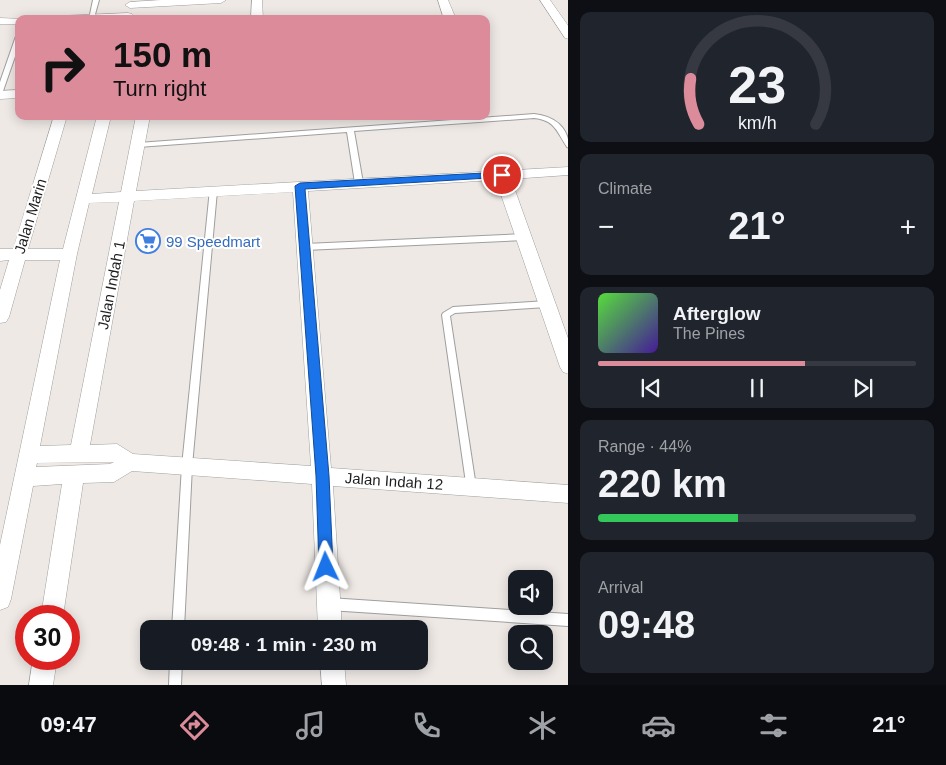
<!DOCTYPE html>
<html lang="en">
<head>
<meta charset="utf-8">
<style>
  :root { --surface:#171b24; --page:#20242c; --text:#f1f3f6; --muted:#9ea1a6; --line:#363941; --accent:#db8b9a }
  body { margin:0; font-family:Arial,sans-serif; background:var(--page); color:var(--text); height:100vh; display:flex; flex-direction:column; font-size:19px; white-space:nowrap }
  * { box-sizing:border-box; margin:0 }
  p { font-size:16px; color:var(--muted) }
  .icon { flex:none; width:28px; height:28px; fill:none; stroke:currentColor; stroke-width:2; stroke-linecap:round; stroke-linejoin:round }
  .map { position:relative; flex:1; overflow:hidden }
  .side { display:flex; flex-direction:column; gap:12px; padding:12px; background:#0d0f14; width:378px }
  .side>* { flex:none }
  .banner { position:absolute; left:15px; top:15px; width:475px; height:105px; border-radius:10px; box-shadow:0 2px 12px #0003; background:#db8b9a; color:#111; overflow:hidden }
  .tools { position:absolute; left:508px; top:570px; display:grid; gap:10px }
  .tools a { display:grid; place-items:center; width:45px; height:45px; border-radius:10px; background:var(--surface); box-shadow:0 2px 12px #0003; font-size:25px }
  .speed { position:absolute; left:15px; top:605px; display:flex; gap:10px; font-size:25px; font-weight:700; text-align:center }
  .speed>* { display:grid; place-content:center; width:65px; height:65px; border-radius:50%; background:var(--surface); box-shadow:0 2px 12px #0003; line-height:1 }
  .speed .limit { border:8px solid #d22; background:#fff; color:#111 }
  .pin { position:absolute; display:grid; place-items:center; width:42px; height:42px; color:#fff; margin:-21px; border:2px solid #fff; border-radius:50%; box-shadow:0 1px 5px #0007 }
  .me { position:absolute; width:55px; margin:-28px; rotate:358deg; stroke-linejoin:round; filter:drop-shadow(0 0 4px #0008) }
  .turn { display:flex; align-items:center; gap:18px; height:105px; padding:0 15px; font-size:22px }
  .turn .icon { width:65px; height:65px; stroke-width:2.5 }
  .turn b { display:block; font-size:35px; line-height:42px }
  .big { font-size:38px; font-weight:600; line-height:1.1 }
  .side .widget { flex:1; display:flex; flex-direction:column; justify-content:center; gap:8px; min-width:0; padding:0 18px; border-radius:10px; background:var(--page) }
  .side .dial { align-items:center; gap:0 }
  .dial svg { height:130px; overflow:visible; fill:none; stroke:var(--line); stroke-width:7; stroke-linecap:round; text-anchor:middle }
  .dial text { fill:var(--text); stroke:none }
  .song { display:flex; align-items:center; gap:15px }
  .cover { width:60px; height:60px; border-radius:8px; background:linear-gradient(135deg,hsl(110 70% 55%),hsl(260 70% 35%)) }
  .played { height:5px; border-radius:2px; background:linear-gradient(90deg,var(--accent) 65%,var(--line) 65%) }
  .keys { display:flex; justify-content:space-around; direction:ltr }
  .heat { display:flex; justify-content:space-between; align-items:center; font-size:28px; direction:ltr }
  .charge { height:8px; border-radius:4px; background:linear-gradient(90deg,#34c759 44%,var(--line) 0) }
  .trip { position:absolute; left:140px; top:620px; width:288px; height:50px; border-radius:10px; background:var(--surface); box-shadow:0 2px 12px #0003; font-weight:600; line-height:50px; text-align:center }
  .menu { display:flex; height:80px; justify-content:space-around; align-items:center; background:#090b0e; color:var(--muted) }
  .menu .icon { width:35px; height:35px }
  .menu .on { color:var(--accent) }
  .menu b { font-size:22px; color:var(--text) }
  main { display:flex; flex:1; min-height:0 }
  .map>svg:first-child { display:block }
</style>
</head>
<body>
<main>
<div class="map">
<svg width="569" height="685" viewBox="0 0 569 685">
  <rect width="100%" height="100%" fill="#eee9e5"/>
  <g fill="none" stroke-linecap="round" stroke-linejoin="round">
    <defs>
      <g id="lane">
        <path d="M 93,0 L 99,0 L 94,18 L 89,19 Z"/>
        <path d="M 19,34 L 19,45 L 3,91 L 0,93 L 0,82 L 16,36 Z"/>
        <path d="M 534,114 C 554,116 569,127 569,148 L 567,147 C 557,132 555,120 534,118 L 354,131 L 363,183 L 359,185 L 355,183 L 347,132 L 138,147 L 135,145 L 138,143 Z"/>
        <path d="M 210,189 L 216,189 L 217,191 L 192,466 L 184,629 L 172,629 L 182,466 Z"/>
        <path d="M 524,234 L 528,237 L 524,240 L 305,250 L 301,247 L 305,244 Z"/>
        <path d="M 547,301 L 551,304 L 547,307 L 455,313 L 450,316 L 476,487 L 475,490 L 471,492 L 467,490 L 442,315 L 443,313 L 453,307 Z"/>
        <path d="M 329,598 L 569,614 L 569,626 L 329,610 L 325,608 L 323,604 L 325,600 Z"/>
        <path d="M 170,661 L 182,661 L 181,685 L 169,685 Z"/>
      </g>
      <g id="street">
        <path d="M 161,0 L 226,0 L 221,3 L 130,8 L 125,5 L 130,2 Z"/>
        <path d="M 252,0 L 262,0 L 263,19 L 251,19 Z"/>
        <path d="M 438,0 L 448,0 L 456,19 L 444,19 Z"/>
        <path d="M 540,0 L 550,0 L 569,27 L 569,39 L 565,38 Z"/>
        <path d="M 128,13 L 132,14 L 134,16 L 132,18 L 57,19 L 62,16 Z"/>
        <path d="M 0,18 L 23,19 L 19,19 L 19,24 L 0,24 Z"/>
        <path d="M 19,90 L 19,98 L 0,99 L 0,91 Z"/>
        <path d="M 54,116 L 67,116 L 28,249 L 63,249 L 97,116 L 111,116 L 92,194 L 121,192 L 136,116 L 150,116 L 136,191 L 569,167 L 569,175 L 511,179 L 569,341 L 569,374 L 563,372 L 560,367 L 496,180 L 308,191 L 331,468 L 569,485 L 569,503 L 333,486 L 342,629 L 318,629 L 312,484 L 132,471 L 114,482 L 83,483 L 63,616 L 41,616 L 62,484 L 33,486 L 11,599 L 8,607 L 0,610 L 0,545 L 60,260 L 25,260 L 9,317 L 6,322 L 0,323 L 0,290 L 9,260 L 0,261 L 0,249 L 13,249 ZM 293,192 L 311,466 L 133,454 L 117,444 L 90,445 L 134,201 ZM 119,202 L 71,445 L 40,446 L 77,254 L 89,203 ZM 114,462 L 110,464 L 36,467 L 37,463 Z"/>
        <path d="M 33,659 L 57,659 L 53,685 L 29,685 Z"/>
        <path d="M 320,661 L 344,661 L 346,685 L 322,685 Z"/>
      </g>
    </defs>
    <use href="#lane" stroke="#9f9f9f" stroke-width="2"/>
    <use href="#street" stroke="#9f9f9f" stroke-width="1"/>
    <use href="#lane" fill="#fff" fill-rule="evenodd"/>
    <use href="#street" fill="#fff" fill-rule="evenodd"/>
  </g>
  <path fill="#1a73e8" stroke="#114b97" d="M 502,172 L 505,173 L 505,177 L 305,189 L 329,476 L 333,567 L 331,572 L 326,574 L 321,572 L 319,567 L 316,476 L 295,186 L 300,183 Z"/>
  <defs>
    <symbol id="supermarket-ring" viewBox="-11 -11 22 22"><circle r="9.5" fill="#fff" stroke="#3f7fe0" stroke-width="1.5"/><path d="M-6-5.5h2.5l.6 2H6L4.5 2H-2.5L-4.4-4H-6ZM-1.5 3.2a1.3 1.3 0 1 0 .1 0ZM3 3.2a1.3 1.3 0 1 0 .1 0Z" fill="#3f7fe0"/></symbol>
  </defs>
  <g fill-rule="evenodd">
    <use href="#supermarket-ring" x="134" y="227" width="28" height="28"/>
  </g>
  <g text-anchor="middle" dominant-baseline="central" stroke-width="4" stroke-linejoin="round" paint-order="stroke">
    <g font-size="15" fill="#1e1e1e" stroke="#fff">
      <text transform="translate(30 216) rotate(-73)">Jalan Marin</text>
      <text transform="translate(111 285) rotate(-79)">Jalan Indah 1</text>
      <text transform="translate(394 481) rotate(4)">Jalan Indah 12</text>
    </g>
    <g font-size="15" fill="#366cbe" stroke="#fff" text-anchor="start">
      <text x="166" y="241">99 Speedmart</text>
    </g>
  </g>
</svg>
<div class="tools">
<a><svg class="icon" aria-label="sound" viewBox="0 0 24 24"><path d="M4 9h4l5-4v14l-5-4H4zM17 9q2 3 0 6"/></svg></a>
<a><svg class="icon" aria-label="search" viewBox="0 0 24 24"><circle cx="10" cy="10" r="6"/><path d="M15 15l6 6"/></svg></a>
</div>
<div class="speed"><div class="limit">30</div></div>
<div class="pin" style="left:502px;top:175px;background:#d93025"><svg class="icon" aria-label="arrive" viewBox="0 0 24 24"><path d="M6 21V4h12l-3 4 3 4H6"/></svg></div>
<svg class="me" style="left:326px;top:567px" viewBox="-20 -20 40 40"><path d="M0-17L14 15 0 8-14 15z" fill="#1a73e8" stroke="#fff" stroke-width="4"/></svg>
<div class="trip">09:48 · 1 min · 230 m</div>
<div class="banner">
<div class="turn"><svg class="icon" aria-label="right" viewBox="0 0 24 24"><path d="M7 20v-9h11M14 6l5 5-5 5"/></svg><div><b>150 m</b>Turn right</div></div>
</div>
</div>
<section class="side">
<div class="widget dial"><svg viewBox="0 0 100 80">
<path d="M14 69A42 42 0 1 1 86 69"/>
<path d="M14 69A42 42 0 0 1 9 41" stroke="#db8b9a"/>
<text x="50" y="56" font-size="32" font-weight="700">23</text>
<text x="50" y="72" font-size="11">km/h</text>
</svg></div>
<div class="widget"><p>Climate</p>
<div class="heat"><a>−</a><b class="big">21°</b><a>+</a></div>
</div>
<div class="widget">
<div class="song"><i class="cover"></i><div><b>Afterglow</b><p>The Pines</p></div></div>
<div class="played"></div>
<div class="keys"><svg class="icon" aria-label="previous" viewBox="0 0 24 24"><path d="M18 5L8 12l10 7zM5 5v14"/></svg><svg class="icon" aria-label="pause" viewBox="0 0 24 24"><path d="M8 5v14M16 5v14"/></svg><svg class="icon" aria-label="next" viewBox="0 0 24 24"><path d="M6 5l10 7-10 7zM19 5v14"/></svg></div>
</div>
<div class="widget"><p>Range · 44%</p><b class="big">220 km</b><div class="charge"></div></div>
<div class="widget"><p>Arrival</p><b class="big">09:48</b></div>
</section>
</main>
<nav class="menu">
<b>09:47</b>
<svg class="icon on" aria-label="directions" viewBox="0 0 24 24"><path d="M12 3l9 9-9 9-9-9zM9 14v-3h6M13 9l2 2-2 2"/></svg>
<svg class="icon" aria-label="music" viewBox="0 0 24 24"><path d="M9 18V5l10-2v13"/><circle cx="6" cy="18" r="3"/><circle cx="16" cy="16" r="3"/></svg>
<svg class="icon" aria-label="phone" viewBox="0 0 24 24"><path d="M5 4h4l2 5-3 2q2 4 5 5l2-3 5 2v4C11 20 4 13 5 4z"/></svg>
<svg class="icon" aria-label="climate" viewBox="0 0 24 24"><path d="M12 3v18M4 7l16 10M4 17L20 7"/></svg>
<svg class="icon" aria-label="car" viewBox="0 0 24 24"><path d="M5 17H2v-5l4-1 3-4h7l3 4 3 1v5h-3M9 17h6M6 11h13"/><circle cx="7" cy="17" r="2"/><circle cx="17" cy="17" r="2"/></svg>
<svg class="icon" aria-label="filters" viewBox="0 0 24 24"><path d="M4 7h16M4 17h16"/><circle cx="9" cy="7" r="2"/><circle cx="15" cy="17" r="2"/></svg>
<b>21°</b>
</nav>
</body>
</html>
